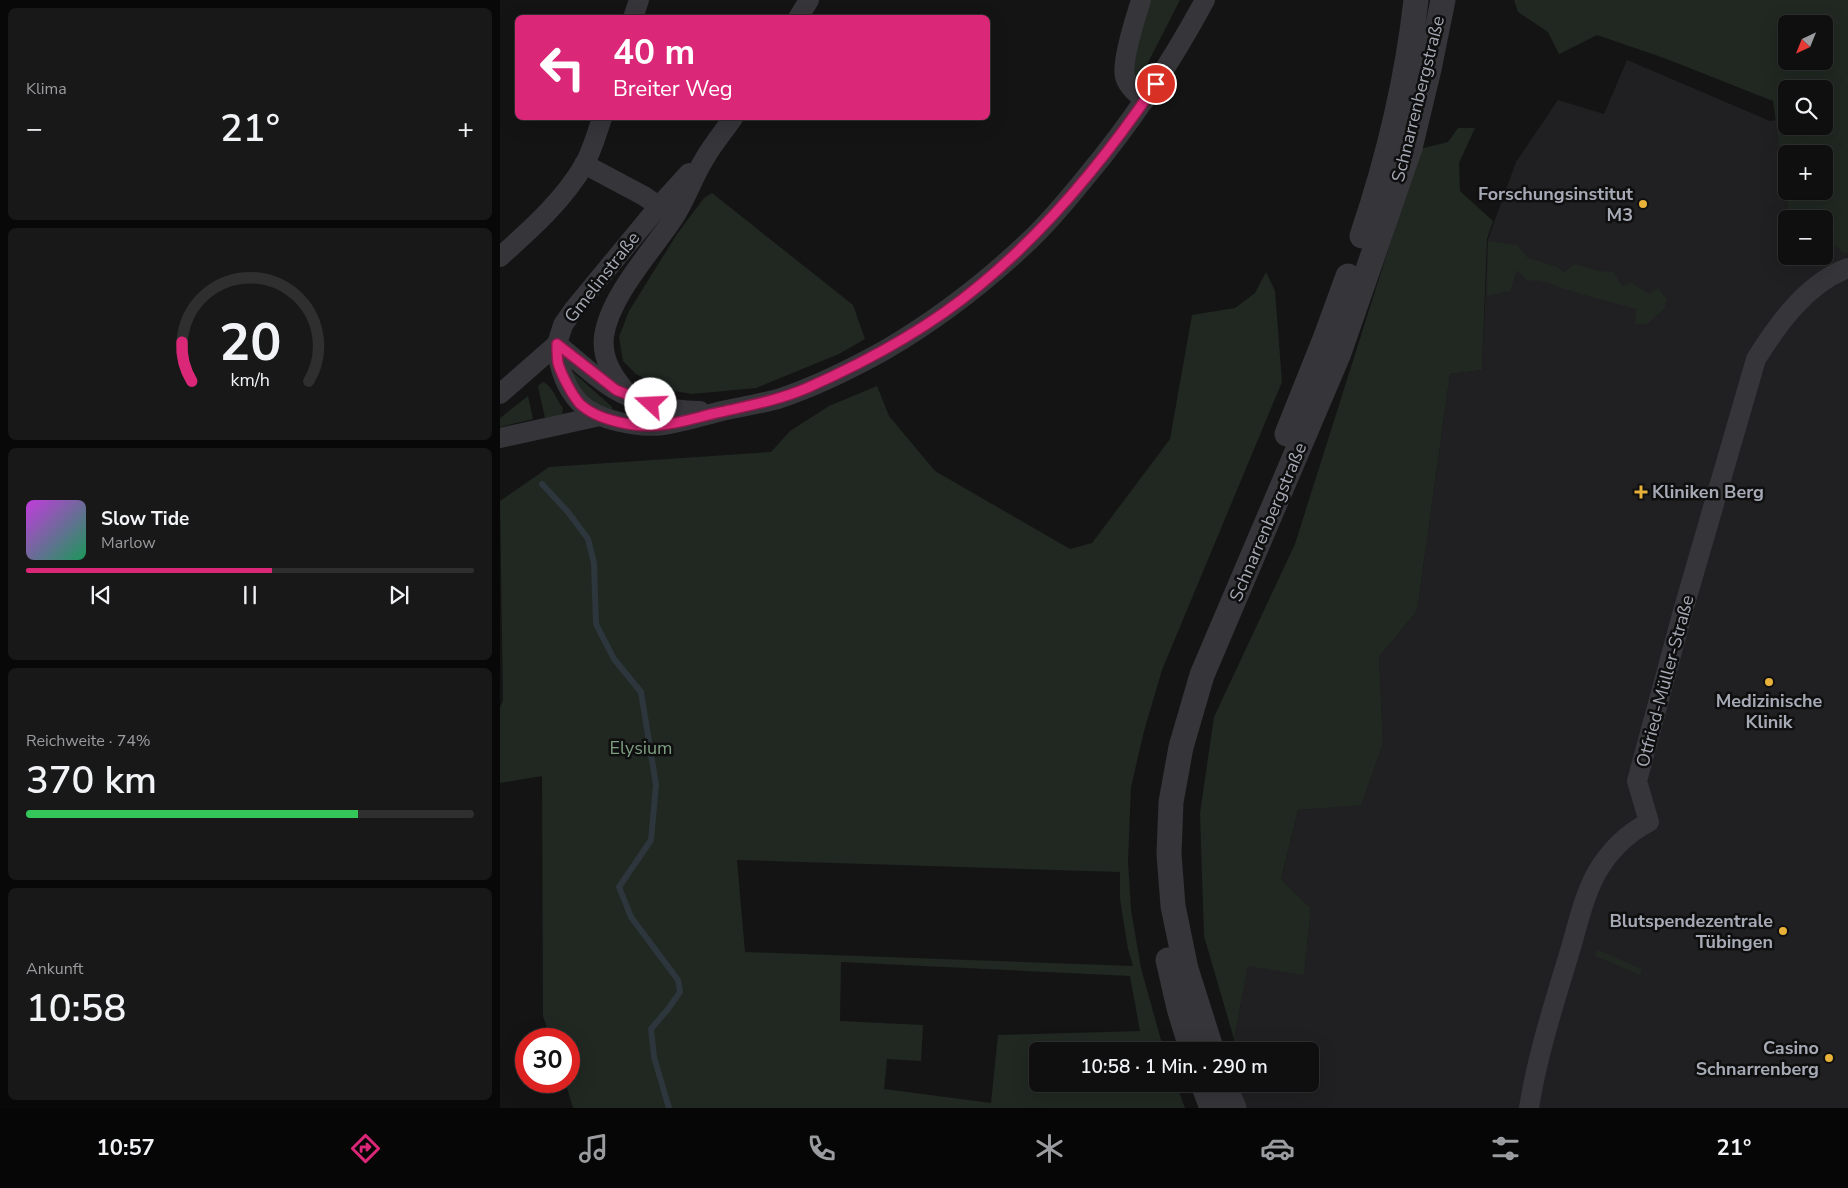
<!DOCTYPE html>
<html lang="de">
<head>
<meta charset="utf-8">
<style>
  :root { --surface:#0f0f10; --page:#181819; --text:#f1f3f6; --muted:#9b9c9f; --line:#2f2f30; --accent:#db2777 }
  body { margin:0; font-family:"Nunito Sans",sans-serif; background:var(--page); color:var(--text); height:100vh; display:flex; flex-direction:column; font-size:19px; white-space:nowrap }
  * { box-sizing:border-box; margin:0 }
  p { font-size:16px; color:var(--muted) }
  .icon { flex:none; width:28px; height:28px; fill:none; stroke:currentColor; stroke-width:2; stroke-linecap:round; stroke-linejoin:round }
  .map { position:relative; flex:1; overflow:hidden }
  .sheet { display:flex; flex-direction:column; gap:8px; padding:8px; background:#080809; width:500px }
  .sheet>* { flex:none }
  .top-card { position:absolute; left:15px; top:15px; width:475px; height:105px; border-radius:8px; box-shadow:0 5px 20px #0002,0 0 0 1px var(--line); background:#db2777; color:#fff; overflow:hidden }
  .needle { width:32px; rotate:223deg }
  .controls { position:absolute; left:1278px; top:15px; display:grid; gap:10px }
  .controls a { display:grid; place-items:center; width:55px; height:55px; border-radius:8px; background:var(--surface); box-shadow:0 5px 20px #0002,0 0 0 1px var(--line); font-size:25px }
  .speed { position:absolute; left:15px; top:1028px; display:flex; gap:10px; font-size:25px; font-weight:700; text-align:center }
  .speed>* { display:grid; place-content:center; width:65px; height:65px; border-radius:50%; background:var(--surface); box-shadow:0 5px 20px #0002,0 0 0 1px var(--line); line-height:1 }
  .speed .limit { border:8px solid #d22; background:#fff; color:#111 }
  .pin { position:absolute; display:grid; place-items:center; width:42px; height:42px; color:#fff; margin:-21px; border:2px solid #fff; border-radius:50%; box-shadow:0 1px 5px #0007 }
  .me { position:absolute; width:55px; margin:-28px; rotate:290deg; stroke-linejoin:round; filter:drop-shadow(0 0 4px #0008) }
  .turn { display:flex; align-items:center; gap:18px; height:105px; padding:0 15px; font-size:22px }
  .turn .icon { width:65px; height:65px; stroke-width:2.5 }
  .turn b { display:block; font-size:35px; line-height:42px }
  .big { font-size:38px; font-weight:600; line-height:1.1 }
  .sheet .tile { flex:1; display:flex; flex-direction:column; justify-content:center; gap:8px; min-width:0; padding:0 18px; border-radius:8px; background:var(--page) }
  .sheet .dial { align-items:center; gap:0 }
  .dial svg { height:130px; overflow:visible; fill:none; stroke:var(--line); stroke-width:7; stroke-linecap:round; text-anchor:middle }
  .dial text { fill:var(--text); stroke:none }
  .song { display:flex; align-items:center; gap:15px }
  .cover { width:60px; height:60px; border-radius:8px; background:linear-gradient(135deg,hsl(290 70% 55%),hsl(150 70% 35%)) }
  .played { height:5px; border-radius:2px; background:linear-gradient(90deg,var(--accent) 55%,var(--line) 55%) }
  .keys { display:flex; justify-content:space-around; direction:ltr }
  .heat { display:flex; justify-content:space-between; align-items:center; font-size:28px; direction:ltr }
  .charge { height:8px; border-radius:4px; background:linear-gradient(90deg,#34c759 74%,var(--line) 0) }
  .trip { position:absolute; left:529px; top:1042px; width:290px; height:50px; border-radius:8px; background:var(--surface); box-shadow:0 5px 20px #0002,0 0 0 1px var(--line); font-weight:600; line-height:50px; text-align:center }
  .tab-bar { display:flex; height:80px; justify-content:space-around; align-items:center; background:#060606; color:var(--muted) }
  .tab-bar .icon { width:35px; height:35px }
  .tab-bar .on { color:var(--accent) }
  .tab-bar b { font-size:22px; color:var(--text) }
  main { display:flex; flex:1; min-height:0 }
  .map>svg:first-child { display:block }
</style>
</head>
<body>
<main>
<section class="sheet">
<div class="tile"><p>Klima</p>
<div class="heat"><a>−</a><b class="big">21°</b><a>+</a></div>
</div>
<div class="tile dial"><svg viewBox="0 0 100 80">
<path d="M14 69A42 42 0 1 1 86 69"/>
<path d="M14 69A42 42 0 0 1 8 45" stroke="#db2777"/>
<text x="50" y="56" font-size="32" font-weight="700">20</text>
<text x="50" y="72" font-size="11">km/h</text>
</svg></div>
<div class="tile">
<div class="song"><i class="cover"></i><div><b>Slow Tide</b><p>Marlow</p></div></div>
<div class="played"></div>
<div class="keys"><svg class="icon" aria-label="previous" viewBox="0 0 24 24"><path d="M18 5L8 12l10 7zM5 5v14"/></svg><svg class="icon" aria-label="pause" viewBox="0 0 24 24"><path d="M8 5v14M16 5v14"/></svg><svg class="icon" aria-label="next" viewBox="0 0 24 24"><path d="M6 5l10 7-10 7zM19 5v14"/></svg></div>
</div>
<div class="tile"><p>Reichweite · 74%</p><b class="big">370 km</b><div class="charge"></div></div>
<div class="tile"><p>Ankunft</p><b class="big">10:58</b></div>
</section>
<div class="map">
<svg width="1348" height="1108" viewBox="0 0 1348 1108">
  <rect width="100%" height="100%" fill="#141415"/>
  <path fill="#202022" fill-rule="evenodd" d="M 1127,60 L 1270,121 L 1286,118 L 1286,126 L 1324,126 L 1348,106 L 1348,1108 L 737,1108 L 736,1084 L 810,1084 L 810,1051 L 734,1051 L 734,1039 L 748,965 L 804,974 L 811,908 L 781,879 L 798,810 L 861,804 L 883,744 L 879,657 L 917,611 L 950,374 L 982,370 L 988,239 L 1016,162 L 1058,100 L 1104,114 ZM 1286,154 L 1324,154 L 1324,191 L 1286,191 ZM 1286,219 L 1324,219 L 1324,256 L 1286,256 Z"/>
  <g fill="#202821" fill-rule="evenodd">
    <path d="M 645,0 L 680,0 L 635,88 L 631,84 Z"/>
    <path d="M 1014,0 L 1348,0 L 1348,252 L 1344,253 L 1324,237 L 1324,219 L 1290,219 L 1273,101 L 1164,58 L 1097,35 L 1059,54 L 1048,32 L 1018,12 ZM 1286,24 L 1324,24 L 1324,61 L 1286,61 ZM 1286,89 L 1324,89 L 1324,126 L 1286,126 ZM 1286,154 L 1324,154 L 1324,191 L 1286,191 Z"/>
    <path d="M 958,128 L 975,128 L 959,163 L 960,191 L 993,221 L 987,239 L 982,370 L 950,374 L 917,611 L 879,657 L 883,744 L 861,805 L 798,810 L 781,879 L 811,908 L 804,975 L 748,966 L 734,1039 L 704,936 L 700,813 L 714,717 L 795,544 L 920,149 L 948,142 Z"/>
    <path d="M 212,193 L 353,305 L 365,339 L 339,354 L 256,388 L 192,394 L 163,389 L 136,374 L 123,361 L 119,337 L 129,311 L 177,234 L 204,198 Z"/>
    <path d="M 988,241 L 1017,245 L 1028,258 L 1058,267 L 1063,273 L 1075,264 L 1099,271 L 1114,272 L 1119,282 L 1124,286 L 1130,282 L 1149,294 L 1158,288 L 1167,299 L 1164,309 L 1147,324 L 1135,324 L 1136,309 C 1113,302 1088,297 1065,289 C 1052,285 1042,278 1028,281 L 1017,270 L 1010,291 L 987,296 Z"/>
    <path d="M 766,272 L 775,291 L 782,382 L 662,670 L 644,731 L 631,787 L 628,861 L 631,910 L 641,968 L 664,1051 L 538,1051 L 538,1084 L 676,1084 L 685,1108 L 73,1108 L 65,1081 L 69,1081 L 69,1039 L 51,1039 L 43,1016 L 42,776 L 0,783 L 0,707 L 3,701 L 0,501 L 49,467 L 271,452 L 290,431 L 329,406 L 377,386 L 389,416 L 435,471 L 570,549 L 592,543 L 670,439 L 692,315 L 735,308 L 755,293 ZM 237,860 L 620,872 L 620,899 L 628,949 L 633,966 L 245,952 ZM 341,962 L 630,976 L 640,1031 L 498,1035 L 491,1103 L 384,1089 L 387,1059 L 421,1061 L 423,1025 L 340,1021 Z"/>
    <path d="M 73,372 L 112,407 L 113,413 L 90,402 L 71,373 Z"/>
    <path d="M 43,382 C 52,385 57,401 63,408 L 62,414 L 54,417 L 45,418 L 38,386 Z"/>
    <path d="M 28,396 L 33,419 L 0,427 L 0,418 Z"/>
    <path d="M 1098,950 L 1142,969 L 1140,975 L 1095,956 Z"/>
  </g>
  <g fill="none" stroke-linecap="round" stroke-linejoin="round">
    <path stroke="#2e363d" stroke-width="6" d="M 42,484 L 68,512 L 88,539 L 94,563 L 96,624 L 114,659 L 141,692 L 156,785 L 151,840 L 119,887 L 131,917 L 178,980 L 180,992 L 168,1009 L 151,1029 L 154,1057 L 169,1108"/>
    <g stroke="#35353a" stroke-width="20">
      <path d="M 641,0 C 636,17 621,61 625,77 C 628,87 637,94 645,100"/>
      <path d="M 133,18 L 139,0"/>
      <path d="M 298,18 L 309,0"/>
      <path d="M 84,164 L 144,196 L 169,213"/>
      <path d="M 0,257 C 30,230 63,201 84,165 C 92,151 97,133 102,118"/>
      <path d="M 57,344 C 58,365 65,387 80,403 C 98,421 139,428 163,425 C 183,422 202,416 222,411 C 241,407 259,404 278,399 C 314,387 351,369 385,350 C 438,319 486,282 531,239 C 551,220 568,199 586,177 C 632,122 671,63 705,0"/>
      <path d="M 57,344 C 76,359 94,377 114,389 C 140,405 171,410 200,411"/>
      <path d="M 0,394 L 57,344 L 63,325 L 74,309 L 159,206 L 189,173"/>
      <path d="M 130,397 C 115,379 101,361 104,336 C 110,296 151,252 173,219 C 186,200 193,177 205,158 C 213,144 224,131 233,118"/>
      <path d="M 0,438 L 100,416"/>
      <path d="M 1029,1108 C 1037,1056 1054,1004 1069,954 C 1077,928 1083,898 1096,874 C 1109,851 1126,834 1149,822 L 1137,781 L 1183,611 L 1256,359 C 1278,324 1307,283 1348,268"/>
    </g>
    <g stroke="#35353a" stroke-width="25">
      <path d="M 862,236 C 888,159 907,80 916,0"/>
      <path d="M 787,434 L 825,339 L 848,276"/>
      <path d="M 668,960 L 679,1008 L 692,1051"/>
      <path d="M 712,1051 L 686,969 L 673,906 L 669,854 L 671,802 L 681,747 L 702,675 L 839,353 L 910,148 L 929,69 L 943,0"/>
      <path d="M 703,1084 L 712,1108"/>
      <path d="M 724,1084 L 734,1108"/>
    </g>
  </g>
  <g fill="none" stroke-linecap="round" stroke-linejoin="round">
    <defs>
      <path id="route" d="M 151,404 L 116,390 L 57,344 C 57,350 57,357 58,363 C 61,374 72,395 80,404 C 98,421 137,428 161,425 C 182,423 201,416 221,412 C 251,405 279,400 307,388 C 368,361 429,328 480,285 C 549,228 606,158 656,84"/>
    </defs>
    <use href="#route" stroke="#8e194d" stroke-width="12"/>
    <use href="#route" stroke="#db2777" stroke-width="9"/>
  </g>
  <g fill="#e8b139" stroke="#0f0f10" stroke-width="2">
    <circle cx="1143" cy="204" r="5"/>
    <path d="M1138.5 484.5h5v5h5v5h-5v5h-5v-5h-5v-5h5z"/>
    <circle cx="1269" cy="682" r="5"/>
    <circle cx="1283" cy="931" r="5"/>
    <circle cx="1329" cy="1058" r="5"/>
  </g>
  <g text-anchor="middle" dominant-baseline="central" stroke-width="5" stroke-linejoin="round" paint-order="stroke">
    <g font-size="18" fill="#a6aab5" stroke="#0f0f10">
      <text transform="translate(918 99) rotate(-76)">Schnarrenbergstraße</text>
      <text transform="translate(102 277) rotate(-52)">Gmelinstraße</text>
      <text transform="translate(768 522) rotate(-67)">Schnarrenbergstraße</text>
      <text transform="translate(1165 681) rotate(-75)">Otfried-Müller-Straße</text>
    </g>
    <g font-size="18" font-weight="bold" fill="#a6aab5" stroke="#0f0f10" text-anchor="end">
      <text x="1133" y="194">Forschungsinstitut<tspan x="1133" dy="21">M3</tspan></text>
      <text x="1152" y="492" text-anchor="start">Kliniken Berg</text>
      <text x="1269" y="701" text-anchor="middle">Medizinische<tspan x="1269" dy="21">Klinik</tspan></text>
      <text x="1273" y="921">Blutspendezentrale<tspan x="1273" dy="21">Tübingen</tspan></text>
      <text x="1319" y="1048">Casino<tspan x="1319" dy="21">Schnarrenberg</tspan></text>
    </g>
    <g font-size="18" fill="#7e9f81" stroke="#0f0f10">
      <text x="141" y="748">Elysium</text>
    </g>
  </g>
</svg>
<div class="controls">
<a><svg class="needle" viewBox="-14 -14 28 28"><path d="M0-13l5 13h-10z" fill="#e53935"/><path d="M0 13l5-13h-10z" fill="#9b9c9f"/></svg></a>
<a><svg class="icon" aria-label="search" viewBox="0 0 24 24"><circle cx="10" cy="10" r="6"/><path d="M15 15l6 6"/></svg></a>
<a>+</a>
<a>−</a>
</div>
<div class="speed"><div class="limit">30</div></div>
<div class="pin" style="left:656px;top:84px;background:#d93025"><svg class="icon" aria-label="arrive" viewBox="0 0 24 24"><path d="M6 21V4h12l-3 4 3 4H6"/></svg></div>
<svg class="me" style="left:151px;top:404px" viewBox="-20 -20 40 40"><circle r="19" fill="#fff"/><path d="M0-13L10 11 0 6-10 11z" fill="#db2777"/></svg>
<div class="trip">10:58 · 1 Min. · 290 m</div>
<div class="top-card">
<div class="turn"><svg class="icon" aria-label="left" viewBox="0 0 24 24"><path d="M17 20v-9H6M10 6l-5 5 5 5"/></svg><div><b>40 m</b>Breiter Weg</div></div>
</div>
</div>
</main>
<nav class="tab-bar">
<b>10:57</b>
<svg class="icon on" aria-label="directions" viewBox="0 0 24 24"><path d="M12 3l9 9-9 9-9-9zM9 14v-3h6M13 9l2 2-2 2"/></svg>
<svg class="icon" aria-label="music" viewBox="0 0 24 24"><path d="M9 18V5l10-2v13"/><circle cx="6" cy="18" r="3"/><circle cx="16" cy="16" r="3"/></svg>
<svg class="icon" aria-label="phone" viewBox="0 0 24 24"><path d="M5 4h4l2 5-3 2q2 4 5 5l2-3 5 2v4C11 20 4 13 5 4z"/></svg>
<svg class="icon" aria-label="climate" viewBox="0 0 24 24"><path d="M12 3v18M4 7l16 10M4 17L20 7"/></svg>
<svg class="icon" aria-label="car" viewBox="0 0 24 24"><path d="M5 17H2v-5l4-1 3-4h7l3 4 3 1v5h-3M9 17h6M6 11h13"/><circle cx="7" cy="17" r="2"/><circle cx="17" cy="17" r="2"/></svg>
<svg class="icon" aria-label="filters" viewBox="0 0 24 24"><path d="M4 7h16M4 17h16"/><circle cx="9" cy="7" r="2"/><circle cx="15" cy="17" r="2"/></svg>
<b>21°</b>
</nav>
</body>
</html>
